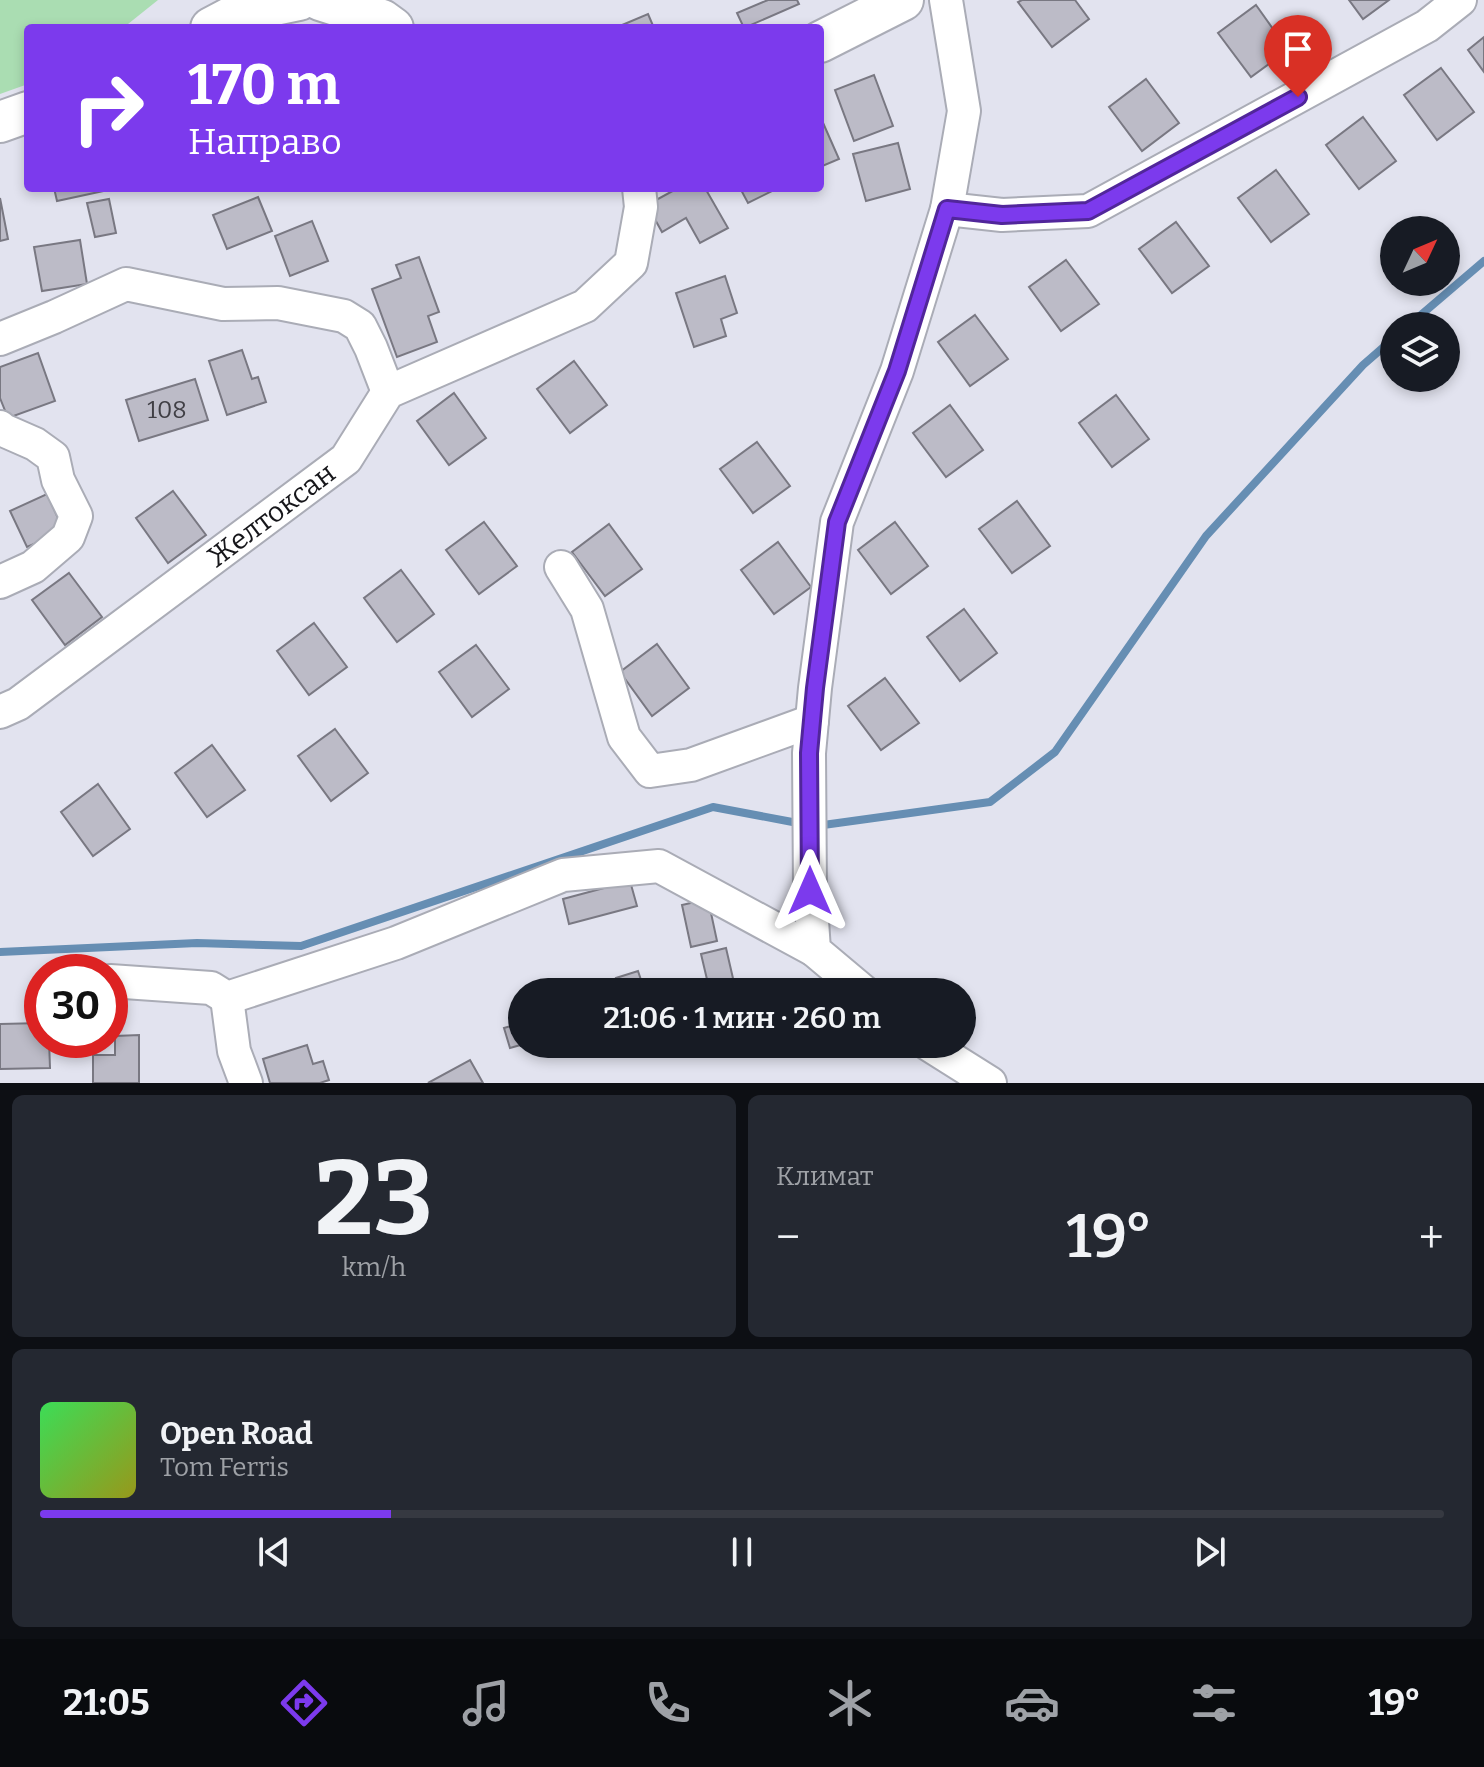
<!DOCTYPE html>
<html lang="ru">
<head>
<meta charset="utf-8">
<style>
  :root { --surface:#171b24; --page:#242831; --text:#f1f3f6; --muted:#9ea1a6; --line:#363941; --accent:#7c3aed }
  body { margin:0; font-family:Bitter,serif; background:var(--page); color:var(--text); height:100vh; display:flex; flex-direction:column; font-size:30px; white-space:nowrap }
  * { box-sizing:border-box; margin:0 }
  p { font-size:26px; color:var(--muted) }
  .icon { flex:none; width:44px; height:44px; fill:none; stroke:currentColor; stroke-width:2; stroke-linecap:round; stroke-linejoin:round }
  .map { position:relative; height:1083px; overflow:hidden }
  .panel { display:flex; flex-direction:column; gap:12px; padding:12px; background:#0d0f14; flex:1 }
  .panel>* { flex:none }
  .guide { position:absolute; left:24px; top:24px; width:800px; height:168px; border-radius:8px; box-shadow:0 4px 12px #0003; background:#7c3aed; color:#fff; overflow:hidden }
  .needle { width:52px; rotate:46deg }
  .controls { position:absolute; left:1380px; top:216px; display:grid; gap:16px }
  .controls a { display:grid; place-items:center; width:80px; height:80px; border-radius:50%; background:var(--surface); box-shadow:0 4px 12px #0003; font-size:40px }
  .speed { position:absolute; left:24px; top:954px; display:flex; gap:16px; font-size:40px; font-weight:700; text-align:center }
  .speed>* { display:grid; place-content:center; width:104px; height:104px; border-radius:50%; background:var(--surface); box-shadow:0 4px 12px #0003; line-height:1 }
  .speed .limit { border:12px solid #d22; background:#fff; color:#111 }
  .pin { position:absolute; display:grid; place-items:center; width:68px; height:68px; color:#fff; margin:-82px -34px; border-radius:50% 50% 50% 0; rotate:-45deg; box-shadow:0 0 8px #0007 }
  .pin .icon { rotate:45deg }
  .me { position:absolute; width:88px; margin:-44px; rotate:0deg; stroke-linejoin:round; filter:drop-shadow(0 0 6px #0008) }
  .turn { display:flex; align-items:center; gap:28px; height:168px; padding:0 32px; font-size:36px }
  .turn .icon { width:104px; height:104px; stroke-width:2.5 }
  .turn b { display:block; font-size:56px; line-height:68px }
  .big { font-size:60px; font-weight:600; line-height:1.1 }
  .panel .card { flex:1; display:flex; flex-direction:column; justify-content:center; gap:12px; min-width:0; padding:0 28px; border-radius:12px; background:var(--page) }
  .panel .dial { align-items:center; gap:0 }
  .dial b { font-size:104px; line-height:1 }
  .song { display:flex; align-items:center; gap:24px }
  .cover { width:96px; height:96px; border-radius:12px; background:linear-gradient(135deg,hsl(130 70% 55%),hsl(60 70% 35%)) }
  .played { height:8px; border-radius:4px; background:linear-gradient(90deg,var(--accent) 25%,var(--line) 25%) }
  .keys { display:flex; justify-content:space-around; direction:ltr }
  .heat { display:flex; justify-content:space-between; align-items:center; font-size:44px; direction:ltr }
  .panel .tiles { flex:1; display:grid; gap:12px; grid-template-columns:1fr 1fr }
  .card:last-child { grid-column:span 2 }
  .trip { position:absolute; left:508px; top:978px; width:468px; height:80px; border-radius:40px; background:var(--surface); box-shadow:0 4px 12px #0003; font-weight:600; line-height:80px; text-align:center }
  .dock { display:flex; height:128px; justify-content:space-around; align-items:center; background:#090b0e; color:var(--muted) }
  .dock .icon { width:56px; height:56px }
  .dock .current { color:var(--accent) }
  .dock b { font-size:36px; color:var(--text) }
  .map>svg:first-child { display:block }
</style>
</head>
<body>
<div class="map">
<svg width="1484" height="1083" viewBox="0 0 1484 1083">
  <rect width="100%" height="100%" fill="#e2e3ef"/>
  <path fill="#aaddb2" d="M 0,0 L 158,0 L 123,28 L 28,28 L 28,84 L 0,94 Z"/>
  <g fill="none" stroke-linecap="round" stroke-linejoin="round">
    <g stroke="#668eb3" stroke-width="8">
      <path d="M 1408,326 L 1484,261"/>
      <path d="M 816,826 L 990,802 L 1055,752 L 1206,536 L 1363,365 L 1394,338"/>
      <path d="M 0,952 L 197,943 L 301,946 L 713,807 L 803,824"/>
    </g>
  </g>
  <g fill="#bcbbc7" stroke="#797882" stroke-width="2">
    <path d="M 768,0 L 797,0 L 799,4 L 744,28 L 737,13 Z"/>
    <path d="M 1022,0 L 1075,0 L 1089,19 L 1052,47 L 1018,2 Z"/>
    <path d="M 1349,0 L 1389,0 L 1363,19 Z"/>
    <path d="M 1256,5 L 1288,50 L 1251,77 L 1218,33 Z"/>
    <path d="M 648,14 L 654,28 L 615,28 Z"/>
    <path d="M 1484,37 L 1484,72 L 1468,50 Z"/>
    <path d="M 1441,68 L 1474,112 L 1437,140 L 1404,95 Z"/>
    <path d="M 874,75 L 893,126 L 854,141 L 835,90 Z"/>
    <path d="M 1146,79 L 1179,123 L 1142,151 L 1109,107 Z"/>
    <path d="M 820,116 L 839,159 L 820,167 Z"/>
    <path d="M 1363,117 L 1396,161 L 1359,189 L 1326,145 Z"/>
    <path d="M 898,143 L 910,189 L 866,201 L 853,154 Z"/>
    <path d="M 1276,170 L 1309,214 L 1271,242 L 1238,198 Z"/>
    <path d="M 54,188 L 107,188 L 108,190 L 57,201 Z"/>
    <path d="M 678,188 L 705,188 L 728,228 L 700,243 L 686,218 L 662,232 L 647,205 Z"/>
    <path d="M 740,188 L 778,188 L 748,203 Z"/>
    <path d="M 258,197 L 272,231 L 227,249 L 213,215 Z"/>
    <path d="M 0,198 L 8,239 L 0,241 Z"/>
    <path d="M 109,199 L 116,233 L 95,237 L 87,203 Z"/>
    <path d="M 312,221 L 328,261 L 290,276 L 275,236 Z"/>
    <path d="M 1176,222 L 1209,266 L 1172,293 L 1139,249 Z"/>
    <path d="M 80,240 L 87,284 L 42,291 L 34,247 Z"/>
    <path d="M 419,257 L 439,312 L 428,316 L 437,342 L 397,357 L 372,289 L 401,278 L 396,265 Z"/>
    <path d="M 1066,260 L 1099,304 L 1061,331 L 1029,287 Z"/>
    <path d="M 725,276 L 737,313 L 721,319 L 726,336 L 694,347 L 676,293 Z"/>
    <path d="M 975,315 L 1008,359 L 970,386 L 938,342 Z"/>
    <path d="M 242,350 L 252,379 L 258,377 L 266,402 L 227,415 L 209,361 Z"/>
    <path d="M 38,353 L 55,401 L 8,418 L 0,398 L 0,367 Z"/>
    <path d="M 574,361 L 607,405 L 570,433 L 537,389 Z"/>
    <path d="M 195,379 L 208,420 L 139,441 L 126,400 Z"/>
    <path d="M 454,393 L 486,438 L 449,465 L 417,421 Z"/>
    <path d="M 1116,395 L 1149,439 L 1112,467 L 1079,423 Z"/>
    <path d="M 950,405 L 983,450 L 946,477 L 913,433 Z"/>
    <path d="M 757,442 L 790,486 L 753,513 L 720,469 Z"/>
    <path d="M 173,491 L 206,535 L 168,563 L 136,518 Z"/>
    <path d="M 47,494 L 64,531 L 27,547 L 10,511 Z"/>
    <path d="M 1017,501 L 1050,546 L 1012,573 L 979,529 Z"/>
    <path d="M 484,522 L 517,566 L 479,594 L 446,550 Z"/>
    <path d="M 895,522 L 928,566 L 891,594 L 858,550 Z"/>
    <path d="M 609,524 L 642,569 L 605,596 L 572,552 Z"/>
    <path d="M 778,542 L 811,587 L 774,614 L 741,570 Z"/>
    <path d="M 401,570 L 434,614 L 397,642 L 364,598 Z"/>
    <path d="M 69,573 L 102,617 L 65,645 L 32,600 Z"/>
    <path d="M 964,609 L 997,653 L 960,681 L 927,637 Z"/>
    <path d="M 314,623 L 347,667 L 309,695 L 277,651 Z"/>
    <path d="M 657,644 L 689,688 L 652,716 L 620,672 Z"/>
    <path d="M 476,645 L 509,689 L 472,717 L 439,672 Z"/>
    <path d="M 885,678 L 919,723 L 881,750 L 848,706 Z"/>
    <path d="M 335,729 L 368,773 L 331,801 L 298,756 Z"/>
    <path d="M 212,745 L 245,790 L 207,817 L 175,773 Z"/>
    <path d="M 98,784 L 130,829 L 93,856 L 61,812 Z"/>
    <path d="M 630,881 L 637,906 L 569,924 L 563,899 Z"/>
    <path d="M 708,899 L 717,941 L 691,947 L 682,905 Z"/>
    <path d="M 726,948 L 735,987 L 710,992 L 701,954 Z"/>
    <path d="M 638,971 L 645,992 L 618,992 L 620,991 L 616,978 Z"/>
    <path d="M 42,1023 L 42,1040 L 49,1040 L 50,1068 L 0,1069 L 0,1024 Z"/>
    <path d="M 522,1023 L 522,1044 L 524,1044 L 510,1048 L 504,1028 Z"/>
    <path d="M 139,1035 L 139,1083 L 93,1083 L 93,1055 L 115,1055 L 115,1036 Z"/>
    <path d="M 537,1044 L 577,1044 L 541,1055 Z"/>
    <path d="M 307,1045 L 313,1064 L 323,1061 L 329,1080 L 320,1083 L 270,1083 L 263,1059 Z"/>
    <path d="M 470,1060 L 483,1083 L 428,1083 Z"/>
  </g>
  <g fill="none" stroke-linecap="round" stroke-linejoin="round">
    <defs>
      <g id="minor">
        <path d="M 947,209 L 1002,215 L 1088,211 L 1427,26 L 1460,0"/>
        <path d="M 0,339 L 54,317 L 126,284 L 223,304 L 278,303 L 344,316 L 360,326 L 371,348 L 388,392"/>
        <path d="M 0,427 L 3,430 L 35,444 L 53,457 L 58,480 L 76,516 L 68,537 L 33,567 L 0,582"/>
        <path d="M 561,567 L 587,609 L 624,737 L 650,771 L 691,765 L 812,721"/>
        <path d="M 0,712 L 18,704 L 346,459 L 388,392 L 585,306 L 631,263 L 641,207 L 639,188"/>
        <path d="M 110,981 L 211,988 L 227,998 L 396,943 L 563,875 L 659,866 L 814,950"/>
        <path d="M 864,992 L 814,950 L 810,891 L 809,753 L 815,688 L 837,522 L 897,371 L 947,209 L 964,111 L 946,0"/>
        <path d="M 227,998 L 234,1051 L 246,1083"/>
        <path d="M 928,1044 L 990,1083"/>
      </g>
      <g id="major">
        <path d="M 320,0 L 382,20 L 393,28"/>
        <path d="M 211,28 L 241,12 L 299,0"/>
        <path d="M 820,42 L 903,0"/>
        <path d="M 0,122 L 28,112"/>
      </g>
    </defs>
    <use href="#minor" stroke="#aaacb6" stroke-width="36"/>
    <use href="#major" stroke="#aaacb6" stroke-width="44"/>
    <use href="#minor" stroke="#fff" stroke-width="32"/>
    <use href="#major" stroke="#fff" stroke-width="40"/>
  </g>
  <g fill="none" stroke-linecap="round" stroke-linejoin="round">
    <defs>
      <path id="route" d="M 810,891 L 809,753 L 815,688 L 837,522 L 897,371 L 947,209 L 1002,215 L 1088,211 L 1298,97"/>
    </defs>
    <use href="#route" stroke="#51269a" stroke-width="20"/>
    <use href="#route" stroke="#7c3aed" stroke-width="14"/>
  </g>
  <g text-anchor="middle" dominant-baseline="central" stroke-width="8" stroke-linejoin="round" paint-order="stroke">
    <g font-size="24" fill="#403f45">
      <text x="167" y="410">108</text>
    </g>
    <g font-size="28" fill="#16161a" stroke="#fff">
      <text transform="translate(271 515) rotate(-37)">Желтоксан</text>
    </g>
  </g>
</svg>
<div class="controls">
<a><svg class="needle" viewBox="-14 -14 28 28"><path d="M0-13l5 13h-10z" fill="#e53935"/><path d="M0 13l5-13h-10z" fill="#9ea1a6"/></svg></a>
<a><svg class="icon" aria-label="layers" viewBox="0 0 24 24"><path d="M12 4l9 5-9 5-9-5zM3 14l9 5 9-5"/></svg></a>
</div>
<div class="speed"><div class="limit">30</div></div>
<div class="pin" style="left:1298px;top:97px;background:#d93025"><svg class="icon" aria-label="arrive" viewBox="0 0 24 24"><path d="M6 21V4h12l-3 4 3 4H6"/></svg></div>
<svg class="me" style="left:810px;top:891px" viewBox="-20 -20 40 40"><path d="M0-17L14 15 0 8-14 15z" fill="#7c3aed" stroke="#fff" stroke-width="4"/></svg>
<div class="trip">21:06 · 1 мин · 260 m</div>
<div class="guide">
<div class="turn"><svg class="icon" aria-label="right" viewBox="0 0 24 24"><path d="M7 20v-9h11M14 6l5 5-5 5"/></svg><div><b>170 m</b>Направо</div></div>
</div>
</div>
<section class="panel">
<div class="tiles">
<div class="card dial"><b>23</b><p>km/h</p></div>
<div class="card"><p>Климат</p>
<div class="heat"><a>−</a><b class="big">19°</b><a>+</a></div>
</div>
<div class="card">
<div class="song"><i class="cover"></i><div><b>Open Road</b><p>Tom Ferris</p></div></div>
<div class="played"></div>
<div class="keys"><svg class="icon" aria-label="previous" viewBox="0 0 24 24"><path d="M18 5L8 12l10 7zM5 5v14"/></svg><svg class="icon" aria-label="pause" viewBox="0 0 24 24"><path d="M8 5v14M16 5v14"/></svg><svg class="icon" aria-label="next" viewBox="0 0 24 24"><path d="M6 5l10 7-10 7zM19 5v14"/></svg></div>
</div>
</div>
</section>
<nav class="dock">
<b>21:05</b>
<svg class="icon current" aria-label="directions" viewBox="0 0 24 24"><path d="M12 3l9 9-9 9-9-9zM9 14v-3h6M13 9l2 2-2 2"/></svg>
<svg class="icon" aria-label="music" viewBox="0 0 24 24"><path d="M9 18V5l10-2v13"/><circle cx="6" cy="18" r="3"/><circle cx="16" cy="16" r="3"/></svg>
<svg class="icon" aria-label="phone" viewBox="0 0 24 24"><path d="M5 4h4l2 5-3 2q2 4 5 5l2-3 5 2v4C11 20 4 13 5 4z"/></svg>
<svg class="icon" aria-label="climate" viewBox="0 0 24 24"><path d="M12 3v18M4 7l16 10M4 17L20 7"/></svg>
<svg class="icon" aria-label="car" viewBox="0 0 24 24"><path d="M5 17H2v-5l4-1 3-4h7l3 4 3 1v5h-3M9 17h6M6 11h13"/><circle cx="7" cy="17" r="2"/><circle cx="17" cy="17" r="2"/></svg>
<svg class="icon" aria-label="filters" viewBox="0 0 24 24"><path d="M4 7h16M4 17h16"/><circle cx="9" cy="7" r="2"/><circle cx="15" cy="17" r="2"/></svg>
<b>19°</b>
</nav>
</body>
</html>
